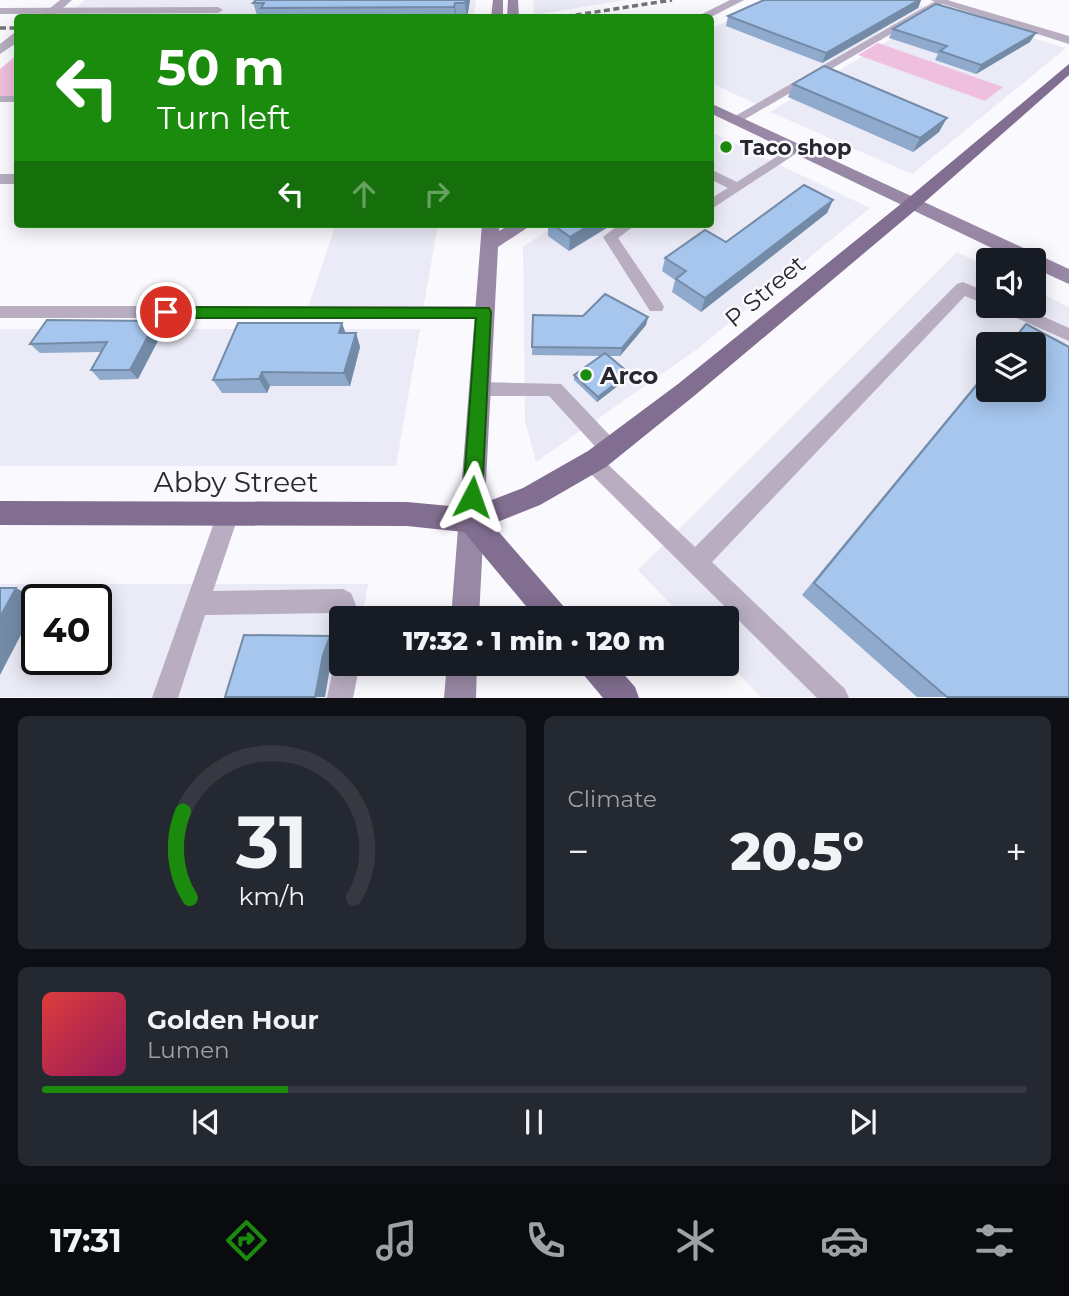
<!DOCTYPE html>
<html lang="en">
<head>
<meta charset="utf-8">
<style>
  :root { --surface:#171b24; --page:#242831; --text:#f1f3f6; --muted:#9ea1a6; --line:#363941; --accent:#1b8b0e }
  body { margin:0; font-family:Montserrat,sans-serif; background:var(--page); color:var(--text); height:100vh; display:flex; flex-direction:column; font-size:26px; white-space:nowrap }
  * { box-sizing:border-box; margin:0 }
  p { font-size:23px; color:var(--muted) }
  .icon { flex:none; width:38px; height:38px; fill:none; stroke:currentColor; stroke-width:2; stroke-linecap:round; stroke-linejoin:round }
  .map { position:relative; height:698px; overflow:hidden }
  .drawer { display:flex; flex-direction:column; gap:18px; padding:18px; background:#0d0f14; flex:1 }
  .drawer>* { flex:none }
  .banner { position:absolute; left:14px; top:14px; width:700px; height:214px; border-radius:7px; box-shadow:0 4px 18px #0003; background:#1b8b0e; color:#fff; overflow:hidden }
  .controls { position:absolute; left:976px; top:248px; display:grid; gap:14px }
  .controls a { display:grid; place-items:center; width:70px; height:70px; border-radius:7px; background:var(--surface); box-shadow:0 4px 18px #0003; font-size:35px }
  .speed { position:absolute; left:21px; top:584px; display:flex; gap:14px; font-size:35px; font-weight:700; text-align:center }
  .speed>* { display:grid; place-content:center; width:91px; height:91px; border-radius:50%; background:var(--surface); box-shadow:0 4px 18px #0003; line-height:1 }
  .speed .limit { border:4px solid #111; border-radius:10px; background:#fff; color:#111 }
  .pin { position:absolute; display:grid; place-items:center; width:60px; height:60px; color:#fff; margin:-30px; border:4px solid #fff; border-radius:50%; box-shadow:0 2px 7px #0007 }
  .me { position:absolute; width:77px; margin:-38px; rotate:4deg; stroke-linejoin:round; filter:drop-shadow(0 0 5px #0008) }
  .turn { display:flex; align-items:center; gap:24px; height:147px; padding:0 28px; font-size:32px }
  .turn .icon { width:91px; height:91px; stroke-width:2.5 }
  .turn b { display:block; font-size:49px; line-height:60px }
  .lanes { display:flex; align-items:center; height:66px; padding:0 28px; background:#0003; justify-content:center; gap:35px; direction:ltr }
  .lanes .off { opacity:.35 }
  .big { font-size:52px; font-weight:800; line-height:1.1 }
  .drawer .tile { flex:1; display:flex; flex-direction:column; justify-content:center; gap:10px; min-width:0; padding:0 24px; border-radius:10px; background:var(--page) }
  .drawer .dial { align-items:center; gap:0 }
  .dial svg { height:182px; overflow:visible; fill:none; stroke:var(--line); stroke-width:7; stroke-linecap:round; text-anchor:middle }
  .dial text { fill:var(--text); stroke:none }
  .song { display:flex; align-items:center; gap:21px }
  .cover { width:84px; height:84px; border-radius:10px; background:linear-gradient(135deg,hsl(0 70% 55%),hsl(330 70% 35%)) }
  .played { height:7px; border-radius:4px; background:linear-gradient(90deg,var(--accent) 25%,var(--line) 25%) }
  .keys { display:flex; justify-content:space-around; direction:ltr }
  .heat { display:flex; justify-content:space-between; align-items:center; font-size:38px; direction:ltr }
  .drawer .tiles { flex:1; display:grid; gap:18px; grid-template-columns:1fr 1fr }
  .tile:last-child { grid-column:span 2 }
  .trip { position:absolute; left:329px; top:606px; width:410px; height:70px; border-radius:7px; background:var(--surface); box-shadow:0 4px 18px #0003; font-weight:800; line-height:70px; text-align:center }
  .tabs { display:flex; height:112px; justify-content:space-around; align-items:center; background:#090b0e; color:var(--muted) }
  .tabs .icon { width:49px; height:49px }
  .tabs .selected { color:var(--accent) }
  .tabs b { font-size:32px; color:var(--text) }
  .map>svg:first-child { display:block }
</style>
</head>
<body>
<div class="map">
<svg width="1069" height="698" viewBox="0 0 1069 698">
  <rect width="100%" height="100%" fill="#f9f9fe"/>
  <g fill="#ebebf7" fill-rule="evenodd">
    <path d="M 85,0 L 476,0 L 473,18 L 64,18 Z"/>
    <path d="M 533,0 L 626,0 L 534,15 Z"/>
    <path d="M 904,0 L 933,9 L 765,108 L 711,83 L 710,29 L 747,12 Z"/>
    <path d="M 939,10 L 1066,48 L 912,174 L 770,112 Z"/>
    <path d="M 713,133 L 870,208 L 696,350 L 536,462 L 525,421 L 523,247 L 557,224 L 710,224 L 710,134 Z"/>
    <path d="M 336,224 L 438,224 L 423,310 L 307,310 Z"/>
    <path d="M 957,252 L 989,268 L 989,306 L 1034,306 L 1034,290 L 1069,307 L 1069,697 L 761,697 L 726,661 L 726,618 L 684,618 L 638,570 ZM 989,345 L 1034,345 L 1034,390 L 989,390 Z"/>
    <path d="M 0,329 L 420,329 L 396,466 L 0,466 Z"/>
    <path d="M 0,584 L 368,584 L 362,618 L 341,618 L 341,663 L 348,698 L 0,697 ZM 37,600 L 96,600 L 96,660 L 37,660 Z"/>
  </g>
  <g fill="#eebfde">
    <path d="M 878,43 L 1003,87 L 985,101 L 858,55 Z"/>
    <path d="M 17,55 L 17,96 L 0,96 L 0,69 Z"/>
  </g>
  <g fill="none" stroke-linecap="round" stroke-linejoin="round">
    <g fill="#b8adc1" fill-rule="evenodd">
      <path d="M 937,0 L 949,0 L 740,122 L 730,119 Z"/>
      <path d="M 0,8 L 218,7 L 223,10 L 218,13 L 0,14 Z"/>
      <rect x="0" y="96" width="18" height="6"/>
      <path d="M 796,144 L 802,148 L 800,151 L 710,210 L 710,199 L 728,188 L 710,179 L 710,169 L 737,182 Z"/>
      <path d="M 620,224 L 637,224 L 618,238 L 662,303 L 664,307 L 662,311 L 650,311 L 603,237 Z"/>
      <path d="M 963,282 L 989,293 L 989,306 L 965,296 L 712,562 L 845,689 L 849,698 L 817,698 L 585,468 L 582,462 L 585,456 L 592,453 L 599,456 L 695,547 L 957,284 Z"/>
      <path d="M 0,306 L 484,306 L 492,312 L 484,318 L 0,318 Z"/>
      <path d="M 996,306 L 1020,306 L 1069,328 L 1069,341 L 998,310 Z"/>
      <path d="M 479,382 L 561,384 L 617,443 L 620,449 L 617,455 L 610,458 L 603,455 L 549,396 L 479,396 L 472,394 L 470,389 L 472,384 Z"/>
      <path d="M 228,504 L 236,507 L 239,514 L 213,591 L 343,589 L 351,593 L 361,618 L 341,618 L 341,627 L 335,613 L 205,615 L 178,698 L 152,698 L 217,514 L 220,507 Z"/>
      <path d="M 341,653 L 341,663 L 360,663 L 353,698 L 327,698 L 334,663 Z"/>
    </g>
    <g fill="#b8adc1" fill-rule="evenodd">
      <path d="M 60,0 L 72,0 L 52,18 L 42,18 L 43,14 Z"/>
      <path d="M 730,0 L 744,0 L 709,18 L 694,18 Z"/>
      <path d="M 930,0 L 947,0 L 1069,36 L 1069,44 Z"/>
      <path d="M 14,33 L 18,33 L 18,42 L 0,54 L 0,44 Z"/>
      <rect x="0" y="174" width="18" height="10"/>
    </g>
    <g fill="#9988a5" fill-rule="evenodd">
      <path d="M 493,0 L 503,0 L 503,18 L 491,18 Z"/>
      <path d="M 508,0 L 518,0 L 519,18 L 507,18 Z"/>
      <path d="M 710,103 L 1069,269 L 1069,284 L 1034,268 L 1034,261 L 1019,261 L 710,113 Z"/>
      <path d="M 482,224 L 500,224 L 499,231 L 511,224 L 533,224 L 498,247 L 479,618 L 451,618 Z"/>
      <path d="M 447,663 L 477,663 L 476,698 L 444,698 Z"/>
    </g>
    <g fill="#826e90" fill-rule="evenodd">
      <path d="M 1069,64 L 1069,75 L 919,207 L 694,396 L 606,467 L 540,505 L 492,524 L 565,608 L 569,618 L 536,618 L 464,532 L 407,526 L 0,525 L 0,501 L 407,502 L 471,508 L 523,488 L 588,451 L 678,384 L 907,199 Z"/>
      <path d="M 579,663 L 614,663 L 635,687 L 639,698 L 603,698 L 583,674 Z"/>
    </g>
    <g stroke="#73737a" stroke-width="3.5" stroke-dasharray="6 3.5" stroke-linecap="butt">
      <path d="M 557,18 L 672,0"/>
      <path d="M 0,28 L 18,28"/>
    </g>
  </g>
  <g fill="#8faacd">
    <path d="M 256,0 L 470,0 L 467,18 L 258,18 L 253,3 Z"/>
    <path d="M 764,0 L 921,0 L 918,8 L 822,63 L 726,26 L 728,16 Z"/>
    <path d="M 893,29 L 1030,42 L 976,74 L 935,60 L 938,54 L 889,38 Z"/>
    <path d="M 793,84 L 939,132 L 913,152 L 788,97 Z"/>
    <path d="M 833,200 L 827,213 L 701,312 L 672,292 L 675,280 L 662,271 L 665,258 L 726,242 Z"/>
    <path d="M 548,224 L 613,224 L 569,251 L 548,236 Z"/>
    <path d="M 533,315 L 648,317 L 646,325 L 620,356 L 608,356 L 628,378 L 597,402 L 574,380 L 574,375 L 601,356 L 532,355 Z"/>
    <path d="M 1026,324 L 1069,347 L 1069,697 L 917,697 L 802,595 L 989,368 L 989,390 L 1034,390 L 1034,345 L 1008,345 Z"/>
    <path d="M 163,331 L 138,379 L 100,380 L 91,370 L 101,352 L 40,353 L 30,344 Z"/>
    <path d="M 346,333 L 356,333 L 360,347 L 350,386 L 270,386 L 267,393 L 222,393 L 213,380 Z"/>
  </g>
  <g fill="#748ba7">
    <path d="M 466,0 L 470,0 L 467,18 L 465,3 Z"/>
    <path d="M 919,0 L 921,0 L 918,8 L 822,63 L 826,53 Z"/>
    <path d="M 455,3 L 456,18 L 455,18 L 454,7 Z"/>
    <path d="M 1036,33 L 1030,42 L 976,74 L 981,65 Z"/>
    <path d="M 947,118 L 939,132 L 913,152 L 920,138 Z"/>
    <path d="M 833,200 L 827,213 L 701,312 L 705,298 Z"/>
    <path d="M 591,224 L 613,224 L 569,251 L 570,237 Z"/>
    <path d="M 648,317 L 646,325 L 620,356 L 622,348 Z"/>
    <path d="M 156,321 L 163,331 L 138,379 L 130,370 Z"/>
    <path d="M 342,323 L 347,337 L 339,333 Z"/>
    <path d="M 356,333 L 360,347 L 350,386 L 344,373 Z"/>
    <path d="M 262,372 L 270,386 L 267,393 L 259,379 Z"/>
    <path d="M 629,373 L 628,378 L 597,402 L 598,397 Z"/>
    <path d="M 16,588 L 39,600 L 37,600 L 37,604 L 0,675 L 0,617 Z"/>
    <path d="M 330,636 L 338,644 L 331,662 L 325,697 L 315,697 L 323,655 Z"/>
  </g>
  <g fill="#a6c6ee" stroke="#748ba7" stroke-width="2">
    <path d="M 256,0 L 466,0 L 465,3 L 455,3 L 454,7 L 261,8 L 264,3 L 253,3 Z"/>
    <path d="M 764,0 L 919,0 L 826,53 L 728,16 Z"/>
    <path d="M 936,4 L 1036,33 L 981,65 L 940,51 L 947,46 L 893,29 Z"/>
    <path d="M 824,66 L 947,118 L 920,138 L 793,84 Z"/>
    <path d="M 804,185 L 833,200 L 705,298 L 676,279 L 686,271 L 665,258 L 705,230 L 726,242 Z"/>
    <path d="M 552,224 L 591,224 L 570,237 Z"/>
    <path d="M 605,294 L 648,317 L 622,348 L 532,347 L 533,315 L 583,316 Z"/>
    <path d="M 47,320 L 156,321 L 130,370 L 91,370 L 107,342 L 30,344 Z"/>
    <path d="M 238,323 L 342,323 L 339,333 L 356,333 L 344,373 L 262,372 L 259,379 L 213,380 Z"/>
    <path d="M 1026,324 L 1069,347 L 1069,697 L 947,697 L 814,583 L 989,370 L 989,390 L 1034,390 L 1034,345 L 1009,345 Z"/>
    <path d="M 605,353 L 629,373 L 598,397 L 574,375 Z"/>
    <path d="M 0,588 L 16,588 L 0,617 Z"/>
    <path d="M 244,635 L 330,636 L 323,655 L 315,697 L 225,697 Z"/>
  </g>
  <path fill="#1b8b0e" stroke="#125a09" stroke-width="2" d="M 166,307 L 489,308 L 491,312 L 482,497 L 479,503 L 472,506 L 465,503 L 463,497 L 476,318 L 166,318 L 158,312 Z"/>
  <g fill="#1b8b0e" stroke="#f9f9fe" stroke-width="2.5">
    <circle cx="726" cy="147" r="7"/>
    <circle cx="586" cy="375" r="7"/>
  </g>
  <g text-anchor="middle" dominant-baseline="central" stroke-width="5" stroke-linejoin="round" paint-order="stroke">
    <g font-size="21" font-weight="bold" fill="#282830" stroke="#f9f9fe" text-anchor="start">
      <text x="740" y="147">Taco shop</text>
    </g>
    <g font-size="24" fill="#282830" stroke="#f9f9fe">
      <text transform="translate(765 291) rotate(-40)">P Street</text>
    </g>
    <g font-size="24" font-weight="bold" fill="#282830" stroke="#f9f9fe" text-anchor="start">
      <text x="600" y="375">Arco</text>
    </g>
    <g font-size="28" fill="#282830" stroke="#f9f9fe">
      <text x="236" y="482">Abby Street</text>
    </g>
  </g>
</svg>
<div class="controls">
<a><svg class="icon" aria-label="sound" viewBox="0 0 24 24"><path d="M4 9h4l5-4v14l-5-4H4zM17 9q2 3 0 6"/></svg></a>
<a><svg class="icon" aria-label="layers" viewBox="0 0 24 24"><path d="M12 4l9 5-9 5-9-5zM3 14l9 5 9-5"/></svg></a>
</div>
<div class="speed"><div class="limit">40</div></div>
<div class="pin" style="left:166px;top:312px;background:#d93025"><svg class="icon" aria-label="arrive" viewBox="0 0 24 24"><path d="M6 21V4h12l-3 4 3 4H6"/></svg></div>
<svg class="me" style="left:472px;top:497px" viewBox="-20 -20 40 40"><path d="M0-17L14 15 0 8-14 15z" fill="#1b8b0e" stroke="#fff" stroke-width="4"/></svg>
<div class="trip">17:32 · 1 min · 120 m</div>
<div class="banner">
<div class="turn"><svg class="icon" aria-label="left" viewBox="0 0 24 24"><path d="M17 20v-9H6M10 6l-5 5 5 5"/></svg><div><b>50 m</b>Turn left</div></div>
<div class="lanes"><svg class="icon" aria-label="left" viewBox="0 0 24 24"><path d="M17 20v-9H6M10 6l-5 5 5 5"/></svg><svg class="icon off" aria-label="ahead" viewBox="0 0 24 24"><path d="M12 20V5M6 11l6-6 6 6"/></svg><svg class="icon off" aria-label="right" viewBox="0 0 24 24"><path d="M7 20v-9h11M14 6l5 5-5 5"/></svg></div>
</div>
</div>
<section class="drawer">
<div class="tiles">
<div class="tile dial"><svg viewBox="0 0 100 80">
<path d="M14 69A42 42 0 1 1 86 69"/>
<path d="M14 69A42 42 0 0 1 11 31" stroke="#1b8b0e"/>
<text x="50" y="56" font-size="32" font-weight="700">31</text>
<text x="50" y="72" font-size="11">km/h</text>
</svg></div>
<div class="tile"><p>Climate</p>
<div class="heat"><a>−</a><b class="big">20.5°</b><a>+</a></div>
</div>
<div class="tile">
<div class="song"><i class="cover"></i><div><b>Golden Hour</b><p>Lumen</p></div></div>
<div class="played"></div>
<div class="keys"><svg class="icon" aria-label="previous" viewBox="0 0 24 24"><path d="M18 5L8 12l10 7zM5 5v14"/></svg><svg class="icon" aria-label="pause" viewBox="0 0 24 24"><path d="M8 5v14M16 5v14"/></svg><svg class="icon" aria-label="next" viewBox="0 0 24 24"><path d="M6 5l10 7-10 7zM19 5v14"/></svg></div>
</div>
</div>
</section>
<nav class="tabs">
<b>17:31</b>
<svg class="icon selected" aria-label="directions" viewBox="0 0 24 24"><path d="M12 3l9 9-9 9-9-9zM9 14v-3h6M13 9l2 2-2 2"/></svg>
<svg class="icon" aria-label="music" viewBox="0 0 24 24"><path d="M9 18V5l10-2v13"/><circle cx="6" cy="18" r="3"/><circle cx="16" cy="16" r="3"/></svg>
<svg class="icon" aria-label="phone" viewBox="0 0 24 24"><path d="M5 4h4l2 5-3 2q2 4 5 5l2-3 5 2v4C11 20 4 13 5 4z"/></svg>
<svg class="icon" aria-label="climate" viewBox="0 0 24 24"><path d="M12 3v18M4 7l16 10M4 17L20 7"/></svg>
<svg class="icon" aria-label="car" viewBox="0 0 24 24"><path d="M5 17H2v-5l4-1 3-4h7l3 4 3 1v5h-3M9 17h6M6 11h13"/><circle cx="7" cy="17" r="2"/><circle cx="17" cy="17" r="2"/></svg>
<svg class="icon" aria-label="filters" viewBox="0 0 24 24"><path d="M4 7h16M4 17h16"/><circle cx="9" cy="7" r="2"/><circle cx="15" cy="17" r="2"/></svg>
</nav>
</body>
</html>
